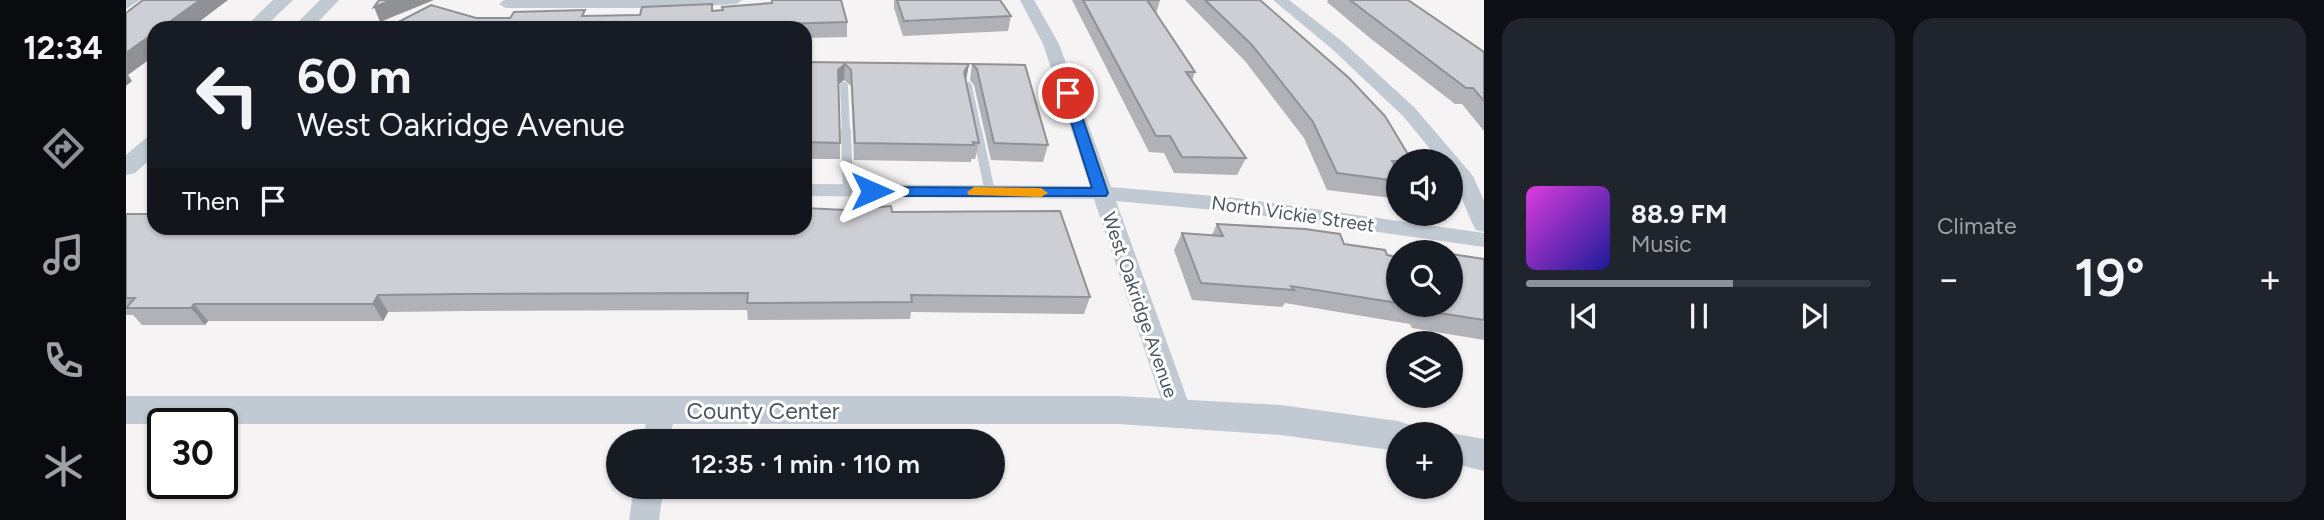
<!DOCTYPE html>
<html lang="en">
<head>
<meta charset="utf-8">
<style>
  :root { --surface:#171b24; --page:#20242c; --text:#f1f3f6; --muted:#9ea1a6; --line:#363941; --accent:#8c9099 }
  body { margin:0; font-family:Figtree,sans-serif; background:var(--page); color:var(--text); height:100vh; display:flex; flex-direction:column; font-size:26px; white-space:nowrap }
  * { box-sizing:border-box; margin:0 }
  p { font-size:23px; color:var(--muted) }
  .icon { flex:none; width:38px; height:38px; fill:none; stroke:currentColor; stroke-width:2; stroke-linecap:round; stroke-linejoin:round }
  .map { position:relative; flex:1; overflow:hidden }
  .drawer { display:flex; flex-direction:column; gap:18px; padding:18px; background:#0d0f14; width:840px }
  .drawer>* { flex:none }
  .banner { position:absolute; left:21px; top:21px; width:665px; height:214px; border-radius:21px; box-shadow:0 2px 5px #0004; background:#171b24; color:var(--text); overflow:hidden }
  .buttons { position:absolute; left:1260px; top:149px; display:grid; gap:14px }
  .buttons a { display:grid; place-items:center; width:77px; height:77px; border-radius:50%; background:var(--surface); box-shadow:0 2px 5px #0004; font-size:35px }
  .speed { position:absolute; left:21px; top:408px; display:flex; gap:14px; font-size:35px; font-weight:700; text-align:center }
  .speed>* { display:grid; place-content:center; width:91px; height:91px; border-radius:50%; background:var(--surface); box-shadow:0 2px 5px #0004; line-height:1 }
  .speed .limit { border:4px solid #111; border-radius:10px; background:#fff; color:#111 }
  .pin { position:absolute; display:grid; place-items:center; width:60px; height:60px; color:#fff; margin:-30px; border:4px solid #fff; border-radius:50%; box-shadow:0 2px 7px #0007 }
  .me { position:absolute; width:77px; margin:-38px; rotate:90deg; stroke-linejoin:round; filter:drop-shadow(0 0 5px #0008) }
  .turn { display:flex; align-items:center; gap:24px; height:147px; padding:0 35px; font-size:32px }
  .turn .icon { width:91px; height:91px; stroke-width:2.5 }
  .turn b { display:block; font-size:49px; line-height:60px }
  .then { display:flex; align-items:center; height:66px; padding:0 35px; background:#0003; gap:14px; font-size:26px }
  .big { font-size:52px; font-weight:600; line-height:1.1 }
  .drawer .tile { flex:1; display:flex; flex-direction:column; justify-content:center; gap:10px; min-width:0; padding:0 24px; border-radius:21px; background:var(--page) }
  .song { display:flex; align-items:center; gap:21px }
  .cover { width:84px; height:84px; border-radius:10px; background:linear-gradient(135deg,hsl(300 70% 55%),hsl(240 70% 35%)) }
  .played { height:7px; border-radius:4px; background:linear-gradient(90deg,var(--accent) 60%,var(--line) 60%) }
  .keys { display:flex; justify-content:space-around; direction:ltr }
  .heat { display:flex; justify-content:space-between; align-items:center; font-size:38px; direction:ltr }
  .drawer .tiles { flex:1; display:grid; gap:18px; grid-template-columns:repeat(2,1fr) }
  .trip { position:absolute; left:480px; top:429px; width:399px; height:70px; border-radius:35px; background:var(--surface); box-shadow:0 2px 5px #0004; font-weight:600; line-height:70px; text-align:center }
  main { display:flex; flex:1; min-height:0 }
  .tabs { display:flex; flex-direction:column; width:126px; justify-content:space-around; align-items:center; background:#090b0e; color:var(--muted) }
  .tabs .icon { width:49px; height:49px }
  .tabs .active { color:var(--accent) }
  .tabs b { font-size:32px; color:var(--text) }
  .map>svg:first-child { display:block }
</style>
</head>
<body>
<main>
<nav class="tabs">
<b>12:34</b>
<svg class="icon active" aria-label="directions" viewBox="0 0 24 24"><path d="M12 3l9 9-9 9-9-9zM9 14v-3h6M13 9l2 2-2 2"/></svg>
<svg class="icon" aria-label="music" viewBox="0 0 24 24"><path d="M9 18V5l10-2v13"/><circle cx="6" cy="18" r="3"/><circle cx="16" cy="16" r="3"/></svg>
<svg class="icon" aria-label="phone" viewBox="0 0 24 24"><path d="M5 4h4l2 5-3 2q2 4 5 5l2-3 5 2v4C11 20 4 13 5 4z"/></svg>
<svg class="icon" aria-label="climate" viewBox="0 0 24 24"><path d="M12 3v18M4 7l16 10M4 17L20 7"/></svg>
</nav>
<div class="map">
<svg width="1358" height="520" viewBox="0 0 1358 520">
  <rect width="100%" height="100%" fill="#f5f3f3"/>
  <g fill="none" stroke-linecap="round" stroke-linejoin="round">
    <g stroke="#c1cad2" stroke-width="8">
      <path d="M 718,86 L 720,133"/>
      <path d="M 842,86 L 852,133"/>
    </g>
    <g stroke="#c1cad2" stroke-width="10">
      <path d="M 720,131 L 722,191"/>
      <path d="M 851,131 L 864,192"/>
    </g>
    <g fill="#c1cad2" fill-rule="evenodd">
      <path d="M 0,0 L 14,0 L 0,9 Z"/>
      <path d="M 378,0 L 617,0 L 610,4 L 539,8 L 380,8 L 373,4 Z"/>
      <path d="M 894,0 L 908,0 L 933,44 L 985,187 L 1110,198 L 1358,233 L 1358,247 L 1110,212 L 990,201 L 1067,415 L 1063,423 L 1053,427 L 1043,423 L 968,199 L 679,196 L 679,184 L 964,186 L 917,44 Z"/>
      <path d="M 1147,0 L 1163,0 L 1217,42 L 1289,108 L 1347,176 L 1358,201 L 1358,232 L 1350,230 L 1347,225 L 1325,174 L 1325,161 L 1314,161 L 1277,116 L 1205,48 Z"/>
      <path d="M 535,399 L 545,403 L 549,411 L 544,441 L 516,441 L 525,403 Z"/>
      <path d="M 508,486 L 538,486 L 533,520 L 503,520 Z"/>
    </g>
    <g fill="#c1cad2" fill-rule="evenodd">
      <path d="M 147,0 L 167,0 L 138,28 L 118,28 Z"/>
      <path d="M 194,0 L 213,0 L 186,28 L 166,28 Z"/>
      <path d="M 28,136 L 28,156 L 9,173 L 0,175 L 0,155 L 20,138 Z"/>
      <path d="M 0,396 L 992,396 L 1155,405 L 1272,421 L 1284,425 L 1288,434 L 1272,434 L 1272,451 L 1155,435 L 992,424 L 0,424 Z"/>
      <path d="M 1325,433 L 1358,439 L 1358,471 L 1325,463 L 1325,434 L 1321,434 Z"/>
    </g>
  </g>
  <g fill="#b0b2b7">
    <path d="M 768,0 L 874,0 L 885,16 L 882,31 L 777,36 L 768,8 Z"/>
    <path d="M 946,0 L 1034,0 L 1030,14 L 1069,72 L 1066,81 L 1120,158 L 1111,175 L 1048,173 L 1038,153 L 1023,152 Z"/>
    <path d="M 1059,0 L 1134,0 L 1272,161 L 1272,189 L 1266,198 L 1201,190 L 1178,138 L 1119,61 Z"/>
    <path d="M 1202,0 L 1282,0 L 1358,52 L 1358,131 L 1336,104 L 1329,104 L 1244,38 L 1201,2 Z"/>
    <path d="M 586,11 L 721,22 L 721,37 L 679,38 L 679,28 L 261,28 L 350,18 L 384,18 L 514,15 Z"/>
    <path d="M 679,62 L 843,64 L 840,80 L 853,143 L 849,159 L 845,159 L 845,162 L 728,160 L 725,86 L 718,80 L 712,85 L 714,143 L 714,159 L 679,159 Z"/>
    <path d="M 846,64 L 922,145 L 917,162 L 865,160 L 848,85 L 844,80 Z"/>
    <path d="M 766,212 L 964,297 L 958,314 L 785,312 L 784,319 L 622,320 L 621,310 L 341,311 L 262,312 L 257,321 L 82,321 L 79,325 L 16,325 L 7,315 L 0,315 L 0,214 L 28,228 Z"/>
    <path d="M 1091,224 L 1218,244 L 1272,257 L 1272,304 L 1325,304 L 1358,259 L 1358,340 L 1286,328 L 1284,324 L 1159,303 L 1156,307 L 1066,300 L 1048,250 L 1056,233 L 1086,235 Z"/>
  </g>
  <g fill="#909195">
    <path d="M 74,0 L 102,0 L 65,28 L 35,28 Z"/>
    <path d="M 266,0 L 308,0 L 254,22 L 248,7 Z"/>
    <path d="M 28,33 L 28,56 L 2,75 L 6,81 L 0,86 L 0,53 Z"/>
    <path d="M 719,64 L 718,80 L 711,86 L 712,70 Z"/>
    <path d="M 843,64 L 840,80 L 836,87 L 838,72 Z"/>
    <path d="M 252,295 L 262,312 L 257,321 L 247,304 Z"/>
    <path d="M 68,304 L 82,321 L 79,325 L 65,308 Z"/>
  </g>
  <g fill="#cdcfd5" stroke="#909195" stroke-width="2">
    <path d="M 17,0 L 74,0 L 35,28 L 28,28 L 28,33 L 0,53 L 0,13 Z"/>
    <path d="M 253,0 L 266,0 L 248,7 Z"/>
    <path d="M 646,0 L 715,0 L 721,22 L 614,25 L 614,28 L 261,28 L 305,5 L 350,18 L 384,18 L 388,12 L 459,10 L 456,16 L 514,15 L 516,7 L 586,4 L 586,11 L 597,10 L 596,7 L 646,3 Z"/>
    <path d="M 771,0 L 874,0 L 885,16 L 778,21 Z"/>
    <path d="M 957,0 L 1034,0 L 1021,0 L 1069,72 L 1060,72 L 1120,158 L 1056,157 L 1044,136 L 1030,136 Z"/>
    <path d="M 1079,0 L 1134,0 L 1223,78 L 1259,116 L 1286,161 L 1266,161 L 1272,172 L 1272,181 L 1211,173 L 1187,122 L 1126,45 Z"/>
    <path d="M 1224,0 L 1282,0 L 1358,52 L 1358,101 L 1347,88 L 1340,88 Z"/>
    <path d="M 679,62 L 843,64 L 838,72 L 853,143 L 847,142 L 848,145 L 729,143 L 725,70 L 719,64 L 712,70 L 714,143 L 679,142 Z"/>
    <path d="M 846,64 L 899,65 L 922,145 L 868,143 L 851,69 Z"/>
    <path d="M 765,206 L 766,212 L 934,211 L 964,297 L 785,295 L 786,302 L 621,303 L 622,293 L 333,294 L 252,295 L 247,304 L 68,304 L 65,308 L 0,308 L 9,298 L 0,298 L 0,214 L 28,214 L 28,228 L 679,228 L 679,208 L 720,210 Z"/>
    <path d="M 1091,224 L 1179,229 L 1214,234 L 1218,244 L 1259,250 L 1261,255 L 1272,257 L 1272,303 L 1165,286 L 1168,290 L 1075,283 L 1056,233 L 1097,236 Z"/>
    <path d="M 1325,254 L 1358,259 L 1358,320 L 1300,311 L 1299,307 L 1282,304 L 1325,304 Z"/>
  </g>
  <path fill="#1a73e8" stroke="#114b97" stroke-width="2" d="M 942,90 L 948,93 L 982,193 L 980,196 L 746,196 L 739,191 L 746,187 L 966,188 L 936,93 Z"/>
  <path fill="#f59e0b" d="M 848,187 L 915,188 L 922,193 L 915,197 L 843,195 L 841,192 Z"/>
  <g text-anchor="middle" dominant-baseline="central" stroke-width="6" stroke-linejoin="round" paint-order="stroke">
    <g font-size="19" fill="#4a5661" stroke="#fff">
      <text transform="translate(1167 214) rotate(8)">North Vickie Street</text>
      <text transform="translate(1014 305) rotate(71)">West Oakridge Avenue</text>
    </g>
    <g font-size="23" fill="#4a5661" stroke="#fff">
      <text x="637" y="411">County Center</text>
    </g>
  </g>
</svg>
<div class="buttons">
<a><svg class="icon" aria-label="sound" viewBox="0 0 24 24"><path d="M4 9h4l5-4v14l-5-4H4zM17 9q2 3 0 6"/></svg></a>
<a><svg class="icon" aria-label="search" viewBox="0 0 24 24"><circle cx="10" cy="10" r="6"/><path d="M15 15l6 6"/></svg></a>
<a><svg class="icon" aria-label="layers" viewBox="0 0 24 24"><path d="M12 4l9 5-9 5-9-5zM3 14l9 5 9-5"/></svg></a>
<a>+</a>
</div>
<div class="speed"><div class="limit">30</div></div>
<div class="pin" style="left:942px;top:93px;background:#d93025"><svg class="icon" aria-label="arrive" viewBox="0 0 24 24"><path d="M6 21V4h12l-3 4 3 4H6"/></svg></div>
<svg class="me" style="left:746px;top:191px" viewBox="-20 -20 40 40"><path d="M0-17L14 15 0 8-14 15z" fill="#1a73e8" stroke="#fff" stroke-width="4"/></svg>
<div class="trip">12:35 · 1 min · 110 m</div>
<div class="banner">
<div class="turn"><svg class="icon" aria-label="left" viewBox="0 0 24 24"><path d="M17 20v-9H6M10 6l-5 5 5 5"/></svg><div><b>60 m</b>West Oakridge Avenue</div></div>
<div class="then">Then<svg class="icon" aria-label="arrive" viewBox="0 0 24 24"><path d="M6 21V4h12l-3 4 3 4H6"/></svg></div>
</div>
</div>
<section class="drawer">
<div class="tiles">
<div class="tile">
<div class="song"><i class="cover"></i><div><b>88.9 FM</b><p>Music</p></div></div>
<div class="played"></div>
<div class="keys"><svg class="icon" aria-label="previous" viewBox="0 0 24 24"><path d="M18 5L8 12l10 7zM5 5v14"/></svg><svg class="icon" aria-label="pause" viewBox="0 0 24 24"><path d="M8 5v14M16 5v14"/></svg><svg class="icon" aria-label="next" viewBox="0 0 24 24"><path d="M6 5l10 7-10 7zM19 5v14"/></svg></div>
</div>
<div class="tile"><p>Climate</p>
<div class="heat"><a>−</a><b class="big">19°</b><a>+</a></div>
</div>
</div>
</section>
</main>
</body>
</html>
